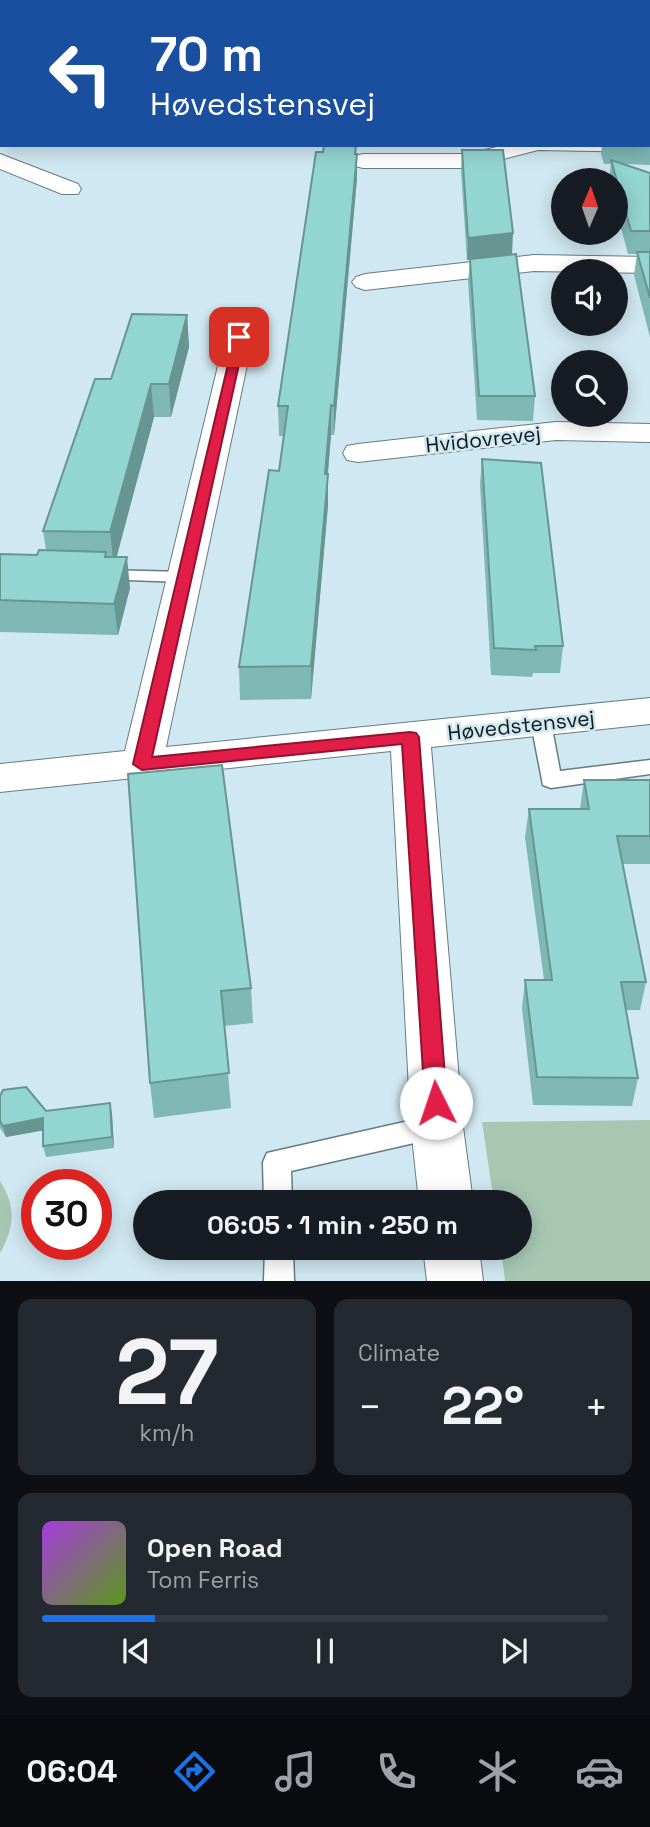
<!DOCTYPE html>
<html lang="en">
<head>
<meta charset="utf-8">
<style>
  :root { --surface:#171b24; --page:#242831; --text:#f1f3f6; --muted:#9ea1a6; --line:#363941; --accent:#1a73e8 }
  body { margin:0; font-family:"Space Grotesk",sans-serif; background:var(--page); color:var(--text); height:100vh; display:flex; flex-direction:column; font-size:26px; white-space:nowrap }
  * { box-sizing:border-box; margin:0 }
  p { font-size:23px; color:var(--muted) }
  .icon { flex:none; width:38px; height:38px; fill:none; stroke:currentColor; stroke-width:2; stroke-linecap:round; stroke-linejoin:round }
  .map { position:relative; height:1281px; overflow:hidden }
  .sheet { display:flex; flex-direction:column; gap:18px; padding:18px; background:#0d0f14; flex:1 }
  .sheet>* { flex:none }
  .top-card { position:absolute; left:0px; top:0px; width:651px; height:147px; box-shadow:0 4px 18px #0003; background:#1a4fa0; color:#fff; overflow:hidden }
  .needle { width:46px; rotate:2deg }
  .controls { position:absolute; left:551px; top:168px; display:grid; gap:14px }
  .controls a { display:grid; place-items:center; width:77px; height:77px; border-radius:50%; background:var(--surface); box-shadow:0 4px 18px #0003; font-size:35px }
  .speed { position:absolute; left:21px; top:1169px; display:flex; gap:14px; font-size:35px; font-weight:700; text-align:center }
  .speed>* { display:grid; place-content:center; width:91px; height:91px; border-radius:50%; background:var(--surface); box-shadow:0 4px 18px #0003; line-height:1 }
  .speed .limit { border:10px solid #d22; background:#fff; color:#111 }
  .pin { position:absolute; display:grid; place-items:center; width:60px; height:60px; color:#fff; margin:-30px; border-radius:14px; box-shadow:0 4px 10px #0006 }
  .me { position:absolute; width:77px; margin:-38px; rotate:356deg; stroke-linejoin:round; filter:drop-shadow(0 0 5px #0008) }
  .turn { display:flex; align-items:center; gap:24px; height:147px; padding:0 35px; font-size:32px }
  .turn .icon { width:91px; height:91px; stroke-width:2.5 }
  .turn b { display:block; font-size:49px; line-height:60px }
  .big { font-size:52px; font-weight:800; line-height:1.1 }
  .sheet .tile { flex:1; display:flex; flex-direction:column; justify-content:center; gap:10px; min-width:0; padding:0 24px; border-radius:14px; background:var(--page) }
  .sheet .dial { align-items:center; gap:0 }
  .dial b { font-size:91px; line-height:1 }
  .song { display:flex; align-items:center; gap:21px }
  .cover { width:84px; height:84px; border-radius:10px; background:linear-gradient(135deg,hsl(280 70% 55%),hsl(90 70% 35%)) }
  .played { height:7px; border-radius:4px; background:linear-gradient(90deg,var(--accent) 20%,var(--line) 20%) }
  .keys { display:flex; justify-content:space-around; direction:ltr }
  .heat { display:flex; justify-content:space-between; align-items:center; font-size:38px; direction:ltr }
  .sheet .tiles { flex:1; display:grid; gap:18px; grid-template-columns:1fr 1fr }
  .tile:last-child { grid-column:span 2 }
  .trip { position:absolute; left:133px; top:1190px; width:399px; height:70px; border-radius:35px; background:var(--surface); box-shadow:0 4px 18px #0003; font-weight:800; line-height:70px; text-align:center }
  .dock { display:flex; height:112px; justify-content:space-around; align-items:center; background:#090b0e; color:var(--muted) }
  .dock .icon { width:49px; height:49px }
  .dock .current { color:var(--accent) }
  .dock b { font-size:32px; color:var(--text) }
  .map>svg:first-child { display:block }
</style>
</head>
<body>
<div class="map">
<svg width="650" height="1281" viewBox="0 0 650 1281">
  <rect width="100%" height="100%" fill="#d0e8f1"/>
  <g fill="#a7c7b3">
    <path d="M 650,1120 L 650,1281 L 505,1281 L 501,1248 L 520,1248 L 520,1202 L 494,1202 L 482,1122 Z"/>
    <path d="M 0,1181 C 16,1206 15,1227 0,1253 Z"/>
  </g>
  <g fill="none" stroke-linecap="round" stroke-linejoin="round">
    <defs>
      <g id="service">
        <path d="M 271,0 L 279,0 L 280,2 L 271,2 Z"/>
        <path d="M 299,0 L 307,0 L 308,2 L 299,2 Z"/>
        <path d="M 382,0 L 391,0 L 392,2 L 383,2 Z"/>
        <path d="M 103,570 L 185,572 L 194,577 L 185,582 L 97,579 L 94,575 Z"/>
        <path d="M 541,716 L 548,718 L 551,723 L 560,771 L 650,760 L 650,774 L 551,788 L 543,785 L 531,723 L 534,718 Z"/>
        <path d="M 435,1115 L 445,1118 L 449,1127 L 445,1136 L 291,1171 L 292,1202 L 264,1202 L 263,1162 L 267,1153 Z"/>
        <path d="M 265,1248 L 293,1248 L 294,1281 L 264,1281 Z"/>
      </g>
      <g id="minor">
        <rect x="0" y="12" width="2" height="10"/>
        <rect x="0" y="91" width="2" height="12"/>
        <path d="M 650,140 L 650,152 L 538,150 L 469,168 L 363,168 L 355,166 L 352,161 L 355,156 L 363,154 L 469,154 L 504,145 L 649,145 Z"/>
        <path d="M 0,154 L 78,184 L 81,189 L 78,194 L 62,194 L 0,169 Z"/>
        <path d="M 534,255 L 650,257 L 650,273 L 534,271 L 365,290 L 356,287 L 352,282 L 356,277 L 365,274 Z"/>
        <path d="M 239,329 L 249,331 L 253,337 L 166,747 L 650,698 L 650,724 L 431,747 L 463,1127 L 473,1202 L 419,1202 L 411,1127 L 391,751 L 0,792 L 0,764 L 125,751 L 225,337 L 229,331 Z"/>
        <path d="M 556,422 L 650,424 L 650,442 L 556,440 L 358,462 L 347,460 L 343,453 L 347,446 L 358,444 Z"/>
        <path d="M 423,1248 L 479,1248 L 483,1281 L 427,1281 Z"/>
      </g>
      <g id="tertiary">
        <path d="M 475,0 L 506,0 L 473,2 Z"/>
        <rect x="0" y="115" width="2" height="12"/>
      </g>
    </defs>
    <use href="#service" stroke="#667c85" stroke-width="3"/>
    <use href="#minor" stroke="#667c85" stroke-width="2"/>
    <use href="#tertiary" stroke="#667c85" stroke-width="3"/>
    <use href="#service" fill="#fff" fill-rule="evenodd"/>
    <use href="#minor" fill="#fff" fill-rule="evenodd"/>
    <use href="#tertiary" fill="#fff" fill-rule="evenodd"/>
  </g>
  <g fill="#7eb7b4">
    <path d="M 650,45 L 650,165 L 625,164 L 650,173 L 650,337 L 634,275 L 637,254 L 628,254 L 616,209 L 616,180 L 609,180 L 611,164 L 604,164 L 601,154 L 602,145 L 649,145 Z"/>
    <path d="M 356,145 L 357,178 L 334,435 L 331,435 L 328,474 L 328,505 L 311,699 L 240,700 L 239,667 L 279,471 L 284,436 L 279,436 L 278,406 L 323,152 Z"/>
    <path d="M 462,150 L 512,254 L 535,396 L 533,421 L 477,420 L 468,281 L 470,260 L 467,260 L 461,171 Z"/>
    <path d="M 187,315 L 189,347 L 171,417 L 154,417 L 116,557 L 130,588 L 118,635 L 0,632 L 0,554 L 37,555 L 46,550 L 43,531 L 111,379 Z"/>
    <path d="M 482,459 L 563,646 L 560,673 L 533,673 L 532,677 L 491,675 L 480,484 Z"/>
    <path d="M 128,774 L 251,988 L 253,1023 L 224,1026 L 231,1108 L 154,1118 L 150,1083 Z"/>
    <path d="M 584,780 L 650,780 L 650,864 L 623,864 L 646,982 L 640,1010 L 626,1010 L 638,1078 L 632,1106 L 533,1105 L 522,1008 L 525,980 L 544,980 L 525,837 L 529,809 L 580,809 Z"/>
    <path d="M 0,1096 L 46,1111 L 110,1103 L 112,1114 L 114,1148 L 46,1157 L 43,1146 L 43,1130 L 6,1137 L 0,1128 Z"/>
  </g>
  <g fill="#679592">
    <path d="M 357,154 L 357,178 L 334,435 L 334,406 Z"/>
    <path d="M 513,233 L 512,255 L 467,260 L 468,238 Z"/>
    <path d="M 187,315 L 189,347 L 171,417 L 169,384 Z"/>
    <path d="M 151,384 L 154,417 L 114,567 L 110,532 Z"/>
    <path d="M 331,405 L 331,435 L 325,505 L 325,474 Z"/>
    <path d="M 328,474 L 328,505 L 311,699 L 311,666 Z"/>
    <path d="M 127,557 L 130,588 L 118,635 L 114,604 Z"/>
    <path d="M 110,1103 L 112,1114 L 114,1148 L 112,1137 Z"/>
    <path d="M 43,1118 L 46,1130 L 6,1137 L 3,1126 Z"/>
  </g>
  <g fill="#93d5d1" stroke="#679592" stroke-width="2">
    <path d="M 174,0 L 209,0 L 210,2 L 174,2 Z"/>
    <path d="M 315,0 L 370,0 L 371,2 L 316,2 Z"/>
    <path d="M 649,43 L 650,45 L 649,123 Z"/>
    <path d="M 324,145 L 356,145 L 355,154 L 357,154 L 334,406 L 331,405 L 325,474 L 328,474 L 311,666 L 239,667 L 269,470 L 279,471 L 288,406 L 278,406 L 316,152 L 323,152 Z"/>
    <path d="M 462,150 L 503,150 L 513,233 L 468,238 Z"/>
    <path d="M 611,160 L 650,173 L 650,231 L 631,231 Z"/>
    <path d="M 637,252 L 650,252 L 650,298 Z"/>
    <path d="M 516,254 L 535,396 L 479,396 L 470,259 Z"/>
    <path d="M 132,314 L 187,315 L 169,384 L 151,384 L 110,532 L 43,531 L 95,379 L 111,379 Z"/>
    <path d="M 482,459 L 541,463 L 563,646 L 535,646 L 536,650 L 494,648 Z"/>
    <path d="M 39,550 L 106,552 L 105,557 L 127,557 L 114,604 L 0,600 L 0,554 L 37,555 Z"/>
    <path d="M 222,765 L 251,988 L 221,991 L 229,1073 L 150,1083 L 128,774 Z"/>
    <path d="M 584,780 L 650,780 L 650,836 L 617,836 L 646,982 L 621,982 L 638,1078 L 537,1077 L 525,980 L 552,980 L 529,809 L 589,809 Z"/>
    <path d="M 26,1087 L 46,1111 L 110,1103 L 112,1137 L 43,1146 L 43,1118 L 3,1126 L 0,1121 L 0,1096 L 3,1090 Z"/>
  </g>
  <path fill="#e11d48" stroke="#92132f" stroke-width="2" d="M 235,335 L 245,337 L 152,757 L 410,732 L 416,733 L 419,737 L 447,1103 L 444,1110 L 436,1113 L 428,1110 L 425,1103 L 402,744 L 142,770 L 133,764 Z"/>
  <g text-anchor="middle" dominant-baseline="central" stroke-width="5" stroke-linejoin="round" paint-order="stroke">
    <g font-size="21" fill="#10191c" stroke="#d0e8f1">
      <text transform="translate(483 439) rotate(-6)">Hvidovrevej</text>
      <text transform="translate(521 725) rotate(-6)">Høvedstensvej</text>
    </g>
  </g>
</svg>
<div class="controls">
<a><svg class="needle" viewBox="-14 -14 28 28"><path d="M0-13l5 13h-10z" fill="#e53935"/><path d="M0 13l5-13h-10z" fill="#9ea1a6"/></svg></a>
<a><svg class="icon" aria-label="sound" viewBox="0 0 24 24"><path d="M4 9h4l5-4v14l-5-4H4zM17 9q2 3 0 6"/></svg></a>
<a><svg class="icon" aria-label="search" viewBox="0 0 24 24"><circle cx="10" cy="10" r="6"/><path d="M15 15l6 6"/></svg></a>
</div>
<div class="speed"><div class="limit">30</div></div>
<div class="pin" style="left:239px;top:337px;background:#d93025"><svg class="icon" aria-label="arrive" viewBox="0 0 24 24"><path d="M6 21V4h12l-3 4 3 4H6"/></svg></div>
<svg class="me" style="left:436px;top:1103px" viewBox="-20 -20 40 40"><circle r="19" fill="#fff"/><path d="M0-13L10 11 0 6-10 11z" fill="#e11d48"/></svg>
<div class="trip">06:05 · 1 min · 250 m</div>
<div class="top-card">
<div class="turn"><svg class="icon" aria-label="left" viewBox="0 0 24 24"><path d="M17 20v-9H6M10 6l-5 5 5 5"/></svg><div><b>70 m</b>Høvedstensvej</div></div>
</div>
</div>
<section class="sheet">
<div class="tiles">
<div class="tile dial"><b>27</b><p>km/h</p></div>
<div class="tile"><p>Climate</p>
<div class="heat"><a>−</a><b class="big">22°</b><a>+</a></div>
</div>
<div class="tile">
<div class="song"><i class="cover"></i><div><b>Open Road</b><p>Tom Ferris</p></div></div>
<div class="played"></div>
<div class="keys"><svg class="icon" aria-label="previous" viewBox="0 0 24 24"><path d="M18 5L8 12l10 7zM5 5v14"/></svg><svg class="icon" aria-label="pause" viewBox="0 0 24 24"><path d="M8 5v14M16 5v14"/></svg><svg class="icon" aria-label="next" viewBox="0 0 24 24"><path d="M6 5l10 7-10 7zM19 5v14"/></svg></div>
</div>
</div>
</section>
<nav class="dock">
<b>06:04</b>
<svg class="icon current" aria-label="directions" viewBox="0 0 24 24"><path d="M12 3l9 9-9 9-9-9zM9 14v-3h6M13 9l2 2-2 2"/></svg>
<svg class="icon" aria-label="music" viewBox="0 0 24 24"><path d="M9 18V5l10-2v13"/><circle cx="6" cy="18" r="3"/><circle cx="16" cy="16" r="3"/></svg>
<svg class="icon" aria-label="phone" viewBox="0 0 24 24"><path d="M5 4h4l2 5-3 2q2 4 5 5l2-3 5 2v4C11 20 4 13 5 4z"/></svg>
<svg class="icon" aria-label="climate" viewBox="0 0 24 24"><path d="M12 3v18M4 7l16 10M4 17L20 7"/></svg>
<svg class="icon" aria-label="car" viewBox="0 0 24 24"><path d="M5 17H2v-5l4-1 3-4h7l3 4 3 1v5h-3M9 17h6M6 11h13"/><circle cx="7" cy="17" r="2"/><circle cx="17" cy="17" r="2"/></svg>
</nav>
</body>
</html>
